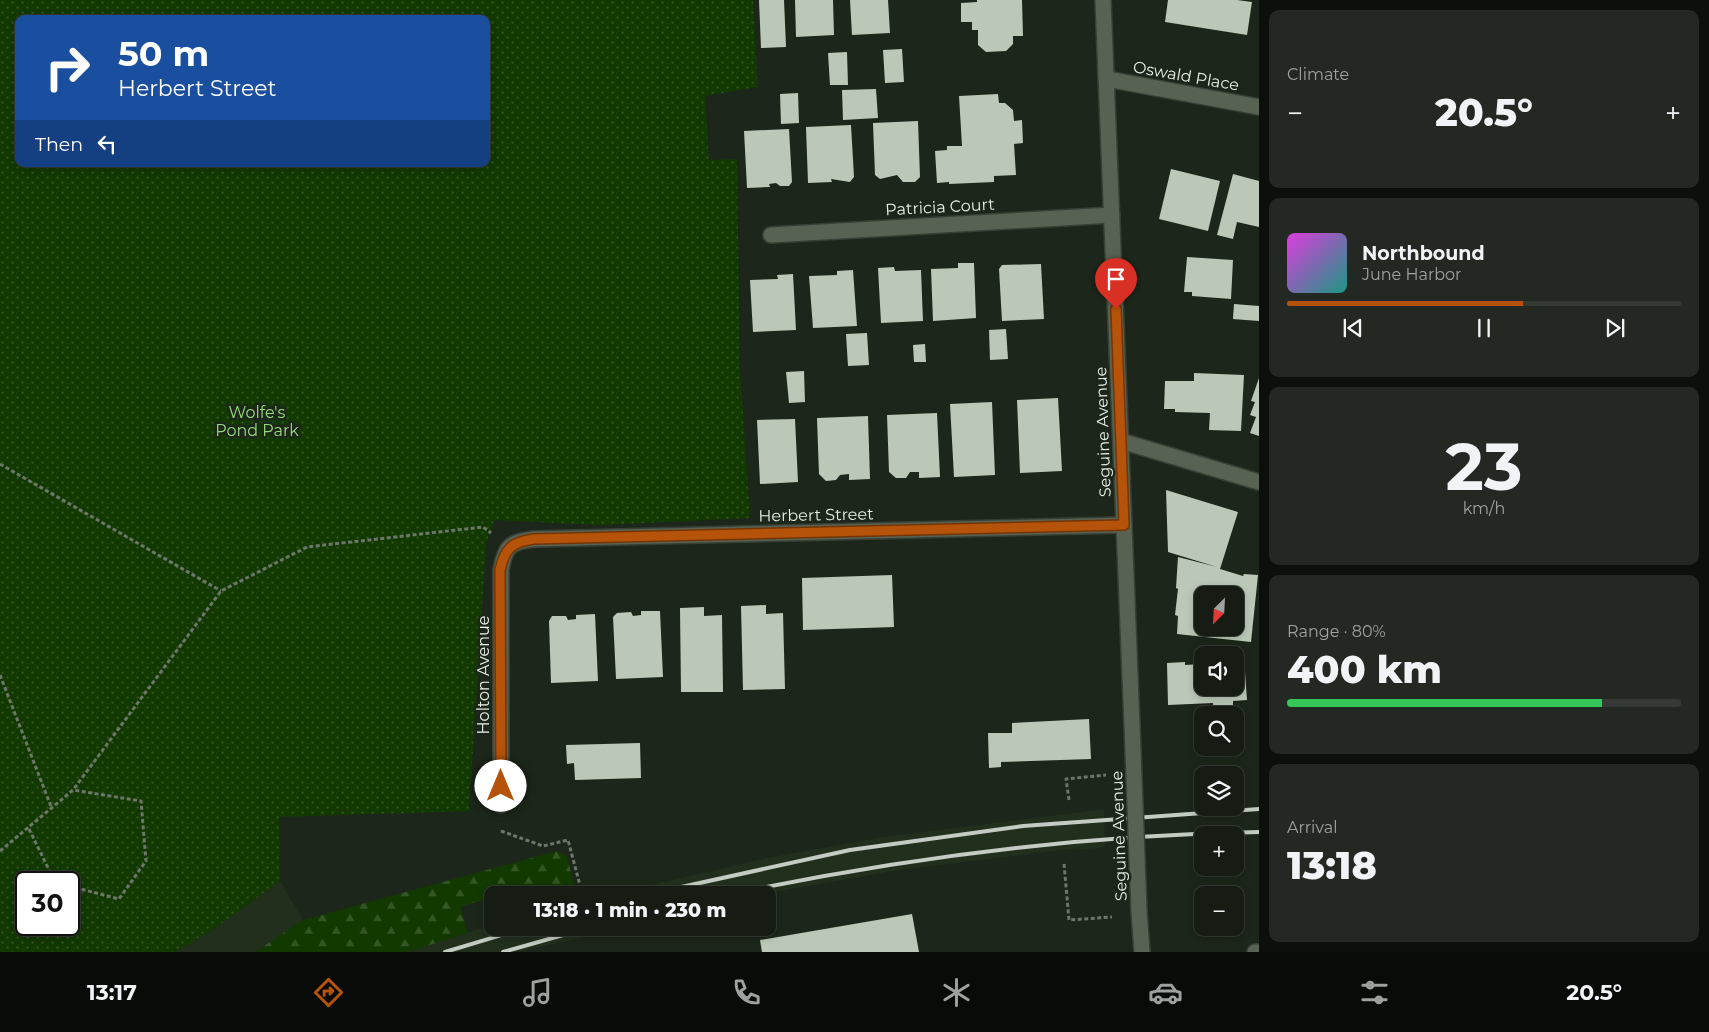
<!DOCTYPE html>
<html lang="en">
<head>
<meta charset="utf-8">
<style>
  :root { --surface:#161c14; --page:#232922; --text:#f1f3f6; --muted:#9ea1a0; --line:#353a34; --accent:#b45309 }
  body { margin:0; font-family:Montserrat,sans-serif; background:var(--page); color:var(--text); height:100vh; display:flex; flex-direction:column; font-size:19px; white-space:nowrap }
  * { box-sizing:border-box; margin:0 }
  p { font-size:16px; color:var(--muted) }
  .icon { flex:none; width:28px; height:28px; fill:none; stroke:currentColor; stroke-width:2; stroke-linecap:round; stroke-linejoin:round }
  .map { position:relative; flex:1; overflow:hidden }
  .side { display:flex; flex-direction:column; gap:10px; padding:10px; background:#0c0f0b; width:450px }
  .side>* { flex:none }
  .guide { position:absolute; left:15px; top:15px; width:475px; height:152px; border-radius:10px; box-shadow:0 2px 8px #0003,0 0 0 1px var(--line); background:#1a4fa0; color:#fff; overflow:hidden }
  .needle { width:32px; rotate:204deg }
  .tools { position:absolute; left:1194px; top:586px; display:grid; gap:10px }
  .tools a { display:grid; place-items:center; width:50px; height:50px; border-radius:10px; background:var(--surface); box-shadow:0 2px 8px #0003,0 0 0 1px var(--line); font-size:25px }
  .speed { position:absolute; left:15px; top:871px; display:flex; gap:10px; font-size:25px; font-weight:700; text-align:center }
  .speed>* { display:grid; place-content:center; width:65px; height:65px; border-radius:50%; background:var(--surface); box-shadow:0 2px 8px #0003,0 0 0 1px var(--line); line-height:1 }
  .speed .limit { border:2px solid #111; border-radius:8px; background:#fff; color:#111 }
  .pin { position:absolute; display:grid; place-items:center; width:42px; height:42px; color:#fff; margin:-51px -21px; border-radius:50% 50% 50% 0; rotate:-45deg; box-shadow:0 0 5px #0007 }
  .pin .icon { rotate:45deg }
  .me { position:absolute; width:55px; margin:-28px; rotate:0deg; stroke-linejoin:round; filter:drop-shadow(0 0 4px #0008) }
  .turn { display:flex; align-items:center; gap:18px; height:105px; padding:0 20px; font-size:22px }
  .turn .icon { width:65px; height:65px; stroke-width:2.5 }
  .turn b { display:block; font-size:35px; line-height:42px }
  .then { display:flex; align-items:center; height:48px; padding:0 20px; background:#0003; gap:10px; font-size:19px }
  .big { font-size:38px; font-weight:800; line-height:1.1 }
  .side .tile { flex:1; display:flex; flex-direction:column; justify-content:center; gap:8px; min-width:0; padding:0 18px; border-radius:10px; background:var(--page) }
  .side .dial { align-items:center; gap:0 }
  .dial b { font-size:65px; line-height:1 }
  .song { display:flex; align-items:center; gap:15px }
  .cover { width:60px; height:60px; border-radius:8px; background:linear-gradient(135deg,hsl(300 70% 55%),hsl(170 70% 35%)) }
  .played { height:5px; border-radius:2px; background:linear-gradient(90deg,var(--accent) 60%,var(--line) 60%) }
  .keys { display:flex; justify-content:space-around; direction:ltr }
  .heat { display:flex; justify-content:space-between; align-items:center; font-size:28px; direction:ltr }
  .charge { height:8px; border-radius:4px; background:linear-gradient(90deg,#34c759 80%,var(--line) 0) }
  .trip { position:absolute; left:484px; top:886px; width:292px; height:50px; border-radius:10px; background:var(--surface); box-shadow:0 2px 8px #0003,0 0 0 1px var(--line); font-weight:800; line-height:50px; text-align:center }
  .tabs { display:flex; height:80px; justify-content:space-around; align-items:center; background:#090b08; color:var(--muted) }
  .tabs .icon { width:35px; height:35px }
  .tabs .selected { color:var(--accent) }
  .tabs b { font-size:22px; color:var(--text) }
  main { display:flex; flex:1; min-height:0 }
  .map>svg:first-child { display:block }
</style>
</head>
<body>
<main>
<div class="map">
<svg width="1259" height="952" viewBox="0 0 1259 952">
  <defs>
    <pattern id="forest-firs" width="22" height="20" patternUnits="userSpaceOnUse" patternTransform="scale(1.25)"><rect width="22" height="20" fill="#123900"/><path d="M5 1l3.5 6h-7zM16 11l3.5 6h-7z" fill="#345625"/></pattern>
    <pattern id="park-dots" width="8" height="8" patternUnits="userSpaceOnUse" patternTransform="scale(1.25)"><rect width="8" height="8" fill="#123900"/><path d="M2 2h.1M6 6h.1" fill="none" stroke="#345625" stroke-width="1.8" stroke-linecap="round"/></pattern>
  </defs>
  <rect width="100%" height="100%" fill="#1d261a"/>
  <g fill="#222f1d">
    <path d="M 1104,809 L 1105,847 L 1080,850 L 1079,848 L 899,870 L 756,895 L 608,895 L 767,858 L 883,837 Z"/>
    <path d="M 280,881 L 303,920 L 255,952 L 174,952 L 208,933 Z"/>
    <path d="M 492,925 L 492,928 L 624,928 L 518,952 L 405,952 Z"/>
  </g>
  <path fill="url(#forest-firs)" d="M 557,851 L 567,856 L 575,891 L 561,895 L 492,895 L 492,897 L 461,907 L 467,933 L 408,952 L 255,952 L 303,920 Z"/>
  <path fill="url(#park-dots)" fill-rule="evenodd" d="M 0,0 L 753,0 L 758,87 L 705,96 L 709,160 L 737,159 L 740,370 L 750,518 L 601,525 L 494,520 L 486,544 L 469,811 L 279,817 L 280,881 L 208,933 L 174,952 L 0,952 ZM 19,19 L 486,19 L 486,164 L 19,164 ZM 26,882 L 69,882 L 69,925 L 26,925 Z"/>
  <g fill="#bbc8b7" fill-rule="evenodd">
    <path d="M 759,0 L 784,0 L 786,47 L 761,48 Z"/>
    <path d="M 795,0 L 833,0 L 834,35 L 796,37 Z"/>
    <path d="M 850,0 L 888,0 L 890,33 L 852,35 Z"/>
    <path d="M 977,0 L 1022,0 L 1023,36 L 1013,36 L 1013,44 L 1006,51 L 986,52 L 978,45 L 978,30 L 972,30 L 972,22 L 961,22 L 961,3 L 977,2 Z"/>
    <path d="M 1168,0 L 1237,0 L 1252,2 L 1247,35 L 1165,22 Z"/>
    <path d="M 902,49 L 904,82 L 885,83 L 883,50 Z"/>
    <path d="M 847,52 L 848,85 L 830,85 L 828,53 Z"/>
    <path d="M 876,89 L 878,118 L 843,120 L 842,90 Z"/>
    <path d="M 798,93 L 799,123 L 781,124 L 780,94 Z"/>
    <path d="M 998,94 L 999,103 L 1005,103 L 1013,110 L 1014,121 L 1022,120 L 1023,143 L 1014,144 L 1016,175 L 994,176 L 994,182 L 949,184 L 949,182 L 937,183 L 935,151 L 947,150 L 947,146 L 962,146 L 959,96 Z"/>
    <path d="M 918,121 L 920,177 L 915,182 L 903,182 L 897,175 L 880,179 L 875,175 L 873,123 Z"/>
    <path d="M 851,125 L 854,177 L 850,182 L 831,179 L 832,182 L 808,183 L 806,127 Z"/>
    <path d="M 789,129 L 792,182 L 789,186 L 780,186 L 776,183 L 769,184 L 770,187 L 747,188 L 744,131 Z"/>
    <path d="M 1171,169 L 1220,181 L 1208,231 L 1159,219 Z"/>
    <path d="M 1233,174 L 1259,181 L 1259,227 L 1237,222 L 1233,239 L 1217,235 Z"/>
    <path d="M 1187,257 L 1233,260 L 1231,299 L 1192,296 L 1192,292 L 1184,292 Z"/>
    <path d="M 958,263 L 974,263 L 976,318 L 933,321 L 931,269 L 958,268 Z"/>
    <path d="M 1041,264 L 1044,319 L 1002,321 L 999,269 L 1002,265 Z"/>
    <path d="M 894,267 L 895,271 L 921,270 L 923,321 L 881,323 L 878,268 Z"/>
    <path d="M 853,270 L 857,326 L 813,328 L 809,276 L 837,275 L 837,271 Z"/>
    <path d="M 793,274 L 796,330 L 753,332 L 750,280 L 778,279 L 777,275 Z"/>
    <path d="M 1234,304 L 1259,306 L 1259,321 L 1233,319 Z"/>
    <path d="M 1006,329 L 1008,359 L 990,360 L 989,330 Z"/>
    <path d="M 867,333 L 869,365 L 848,366 L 846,334 Z"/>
    <path d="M 925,344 L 926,362 L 914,362 L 913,345 Z"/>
    <path d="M 804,371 L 805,402 L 789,403 L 786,372 Z"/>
    <path d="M 1194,373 L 1244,375 L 1241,431 L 1209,430 L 1210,413 L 1175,412 L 1175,409 L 1164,409 L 1165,381 L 1194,381 Z"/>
    <path d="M 1259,378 L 1259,436 L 1250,433 L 1256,417 L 1250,415 L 1255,402 L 1251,401 Z"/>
    <path d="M 1058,398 L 1062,471 L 1020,473 L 1017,400 Z"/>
    <path d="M 992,402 L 995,475 L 954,477 L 950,404 Z"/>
    <path d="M 937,413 L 940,477 L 919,478 L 919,472 L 910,472 L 906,478 L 896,478 L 889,472 L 887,415 Z"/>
    <path d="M 868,416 L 870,479 L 849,480 L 849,474 L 840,475 L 836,480 L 826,481 L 819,474 L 817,418 Z"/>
    <path d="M 795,419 L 798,482 L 760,484 L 757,420 Z"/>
    <path d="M 1166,490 L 1238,512 L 1220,569 L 1243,576 L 1244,574 L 1258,575 L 1251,642 L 1177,634 L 1178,616 L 1175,615 L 1178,589 L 1176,588 L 1178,557 L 1217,567 L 1168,552 ZM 1202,595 L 1235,595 L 1235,628 L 1202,628 Z"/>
    <path d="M 892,575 L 894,627 L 803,630 L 802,578 Z"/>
    <path d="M 766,605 L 766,614 L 783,613 L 785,689 L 743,690 L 741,606 Z"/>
    <path d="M 704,607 L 704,616 L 722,615 L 723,692 L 681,692 L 680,608 Z"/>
    <path d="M 641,611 L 660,611 L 663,677 L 616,679 L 613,617 L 617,613 L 631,612 L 633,616 L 641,615 Z"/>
    <path d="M 595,614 L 598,681 L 551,683 L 549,621 L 552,616 L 566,616 L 568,620 L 576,619 L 576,615 Z"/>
    <path d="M 1185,662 L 1185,665 L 1201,664 L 1202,688 L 1235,688 L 1235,672 L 1245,672 L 1247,700 L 1233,701 L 1233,711 L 1214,712 L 1213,703 L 1168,705 L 1167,663 Z"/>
    <path d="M 1089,719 L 1091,759 L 1001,762 L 1001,767 L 989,768 L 988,733 L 1012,733 L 1012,723 Z"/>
    <path d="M 640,743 L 641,778 L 575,780 L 574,763 L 567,764 L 566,745 Z"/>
    <path d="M 912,914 L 919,952 L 762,952 L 760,940 Z"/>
  </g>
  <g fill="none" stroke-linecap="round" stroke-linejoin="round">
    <defs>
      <g id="minor">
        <path d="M 1107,79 L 1259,107"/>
        <path d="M 771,235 L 1112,215"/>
        <path d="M 1121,441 L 1259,482"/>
        <path d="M 501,805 L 501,570 C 505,546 510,542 534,539 L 1124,525"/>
        <path d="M 1255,952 L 1259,952"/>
      </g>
      <g id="tertiary">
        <path d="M 1103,0 L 1132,725"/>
        <path d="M 1139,911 L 1142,952"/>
      </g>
    </defs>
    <use href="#minor" stroke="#384036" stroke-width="18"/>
    <use href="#tertiary" stroke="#384036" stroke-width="18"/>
    <g stroke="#6e766b" stroke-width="3" stroke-dasharray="4 2.5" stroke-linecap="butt">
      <path d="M 0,464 L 221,591"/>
      <path d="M 0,675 L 52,809"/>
      <path d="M 1069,800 L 1066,779 L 1106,775"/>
      <path d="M 29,829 L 55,882"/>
      <path d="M 501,831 L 543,846 L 568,840 L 581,889"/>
      <path d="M 0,851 L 73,790 L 221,591 L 307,547 L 483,527 L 491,533"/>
      <path d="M 1064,864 L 1069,920 L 1112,917"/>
      <path d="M 69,886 L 119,899 L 146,861 L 141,801 L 73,790"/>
    </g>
    <use href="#minor" stroke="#576253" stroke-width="15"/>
    <use href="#tertiary" stroke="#576253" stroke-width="15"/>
    <g stroke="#c4cbc2" stroke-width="4">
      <path d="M 645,895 L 850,850 L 1023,826 L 1259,809"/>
      <path d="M 727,895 C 902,858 1080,835 1259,832"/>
      <path d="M 445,952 L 525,928"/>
      <path d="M 503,952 L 588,928"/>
    </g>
    <defs>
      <path id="tertiary-bridge" d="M 1132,725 L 1139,911"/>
    </defs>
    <use href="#tertiary-bridge" stroke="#384036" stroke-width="18" stroke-linecap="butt"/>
    <use href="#tertiary-bridge" stroke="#576253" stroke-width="15"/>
  </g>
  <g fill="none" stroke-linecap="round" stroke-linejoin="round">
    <defs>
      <path id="route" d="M 501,786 L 500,570 C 505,548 512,542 534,539 L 1124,525 L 1116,309"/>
    </defs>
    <use href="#route" stroke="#753606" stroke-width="12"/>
    <use href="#route" stroke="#b45309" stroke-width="9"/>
  </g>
  <g text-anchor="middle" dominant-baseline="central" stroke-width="5" stroke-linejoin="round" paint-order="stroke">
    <g font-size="16" fill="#e8efe6" stroke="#1d261a">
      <text transform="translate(1186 76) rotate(10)">Oswald Place</text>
      <text transform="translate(940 207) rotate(-3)">Patricia Court</text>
      <text transform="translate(1103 432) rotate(-92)">Seguine Avenue</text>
      <text transform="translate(816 515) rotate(-1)">Herbert Street</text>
      <text transform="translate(483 675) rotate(-90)">Holton Avenue</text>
      <text transform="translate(1119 836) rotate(-92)">Seguine Avenue</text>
    </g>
    <g font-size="16" fill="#96dc7c" stroke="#1d261a">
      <text x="257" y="412">Wolfe's<tspan x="257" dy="18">Pond Park</tspan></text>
    </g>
  </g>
</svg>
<div class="tools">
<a><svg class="needle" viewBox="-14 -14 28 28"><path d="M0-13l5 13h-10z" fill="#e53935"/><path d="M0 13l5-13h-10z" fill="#9ea1a0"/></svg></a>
<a><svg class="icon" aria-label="sound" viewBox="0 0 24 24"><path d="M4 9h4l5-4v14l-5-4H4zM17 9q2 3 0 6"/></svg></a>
<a><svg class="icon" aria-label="search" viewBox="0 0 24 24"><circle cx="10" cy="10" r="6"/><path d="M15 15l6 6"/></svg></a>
<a><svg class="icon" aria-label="layers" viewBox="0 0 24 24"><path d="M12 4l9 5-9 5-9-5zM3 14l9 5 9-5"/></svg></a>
<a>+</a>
<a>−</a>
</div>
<div class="speed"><div class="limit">30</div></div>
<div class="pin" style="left:1116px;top:309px;background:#d93025"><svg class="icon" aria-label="arrive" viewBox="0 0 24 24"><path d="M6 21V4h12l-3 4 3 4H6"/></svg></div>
<svg class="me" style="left:501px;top:786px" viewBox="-20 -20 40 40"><circle r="19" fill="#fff"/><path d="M0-13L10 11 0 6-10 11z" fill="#b45309"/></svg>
<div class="trip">13:18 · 1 min · 230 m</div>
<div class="guide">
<div class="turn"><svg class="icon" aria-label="right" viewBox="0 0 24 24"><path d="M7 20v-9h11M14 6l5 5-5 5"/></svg><div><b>50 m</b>Herbert Street</div></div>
<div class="then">Then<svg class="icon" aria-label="left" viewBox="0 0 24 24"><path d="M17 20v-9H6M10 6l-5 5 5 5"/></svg></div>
</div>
</div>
<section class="side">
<div class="tile"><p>Climate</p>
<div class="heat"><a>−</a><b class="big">20.5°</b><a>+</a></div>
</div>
<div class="tile">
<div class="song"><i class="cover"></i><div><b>Northbound</b><p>June Harbor</p></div></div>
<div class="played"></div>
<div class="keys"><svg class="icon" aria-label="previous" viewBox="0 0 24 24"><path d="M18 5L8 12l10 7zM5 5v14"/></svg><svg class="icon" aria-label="pause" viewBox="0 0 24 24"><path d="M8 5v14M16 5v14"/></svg><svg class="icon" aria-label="next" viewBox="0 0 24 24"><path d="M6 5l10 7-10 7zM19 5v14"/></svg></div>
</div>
<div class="tile dial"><b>23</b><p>km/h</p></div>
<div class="tile"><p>Range · 80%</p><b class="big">400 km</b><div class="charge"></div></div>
<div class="tile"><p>Arrival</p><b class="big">13:18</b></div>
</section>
</main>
<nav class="tabs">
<b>13:17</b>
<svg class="icon selected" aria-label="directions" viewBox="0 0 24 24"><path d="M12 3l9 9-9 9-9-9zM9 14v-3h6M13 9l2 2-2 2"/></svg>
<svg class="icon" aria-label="music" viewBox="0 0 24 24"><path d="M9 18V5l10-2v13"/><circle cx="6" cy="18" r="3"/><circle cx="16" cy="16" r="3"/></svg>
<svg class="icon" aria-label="phone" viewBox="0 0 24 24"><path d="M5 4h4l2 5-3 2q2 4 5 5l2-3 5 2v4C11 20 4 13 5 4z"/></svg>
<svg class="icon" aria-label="climate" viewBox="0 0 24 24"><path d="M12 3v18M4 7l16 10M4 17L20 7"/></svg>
<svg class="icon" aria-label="car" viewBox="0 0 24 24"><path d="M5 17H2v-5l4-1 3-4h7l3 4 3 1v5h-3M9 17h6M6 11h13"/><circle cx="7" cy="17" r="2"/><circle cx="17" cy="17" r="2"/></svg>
<svg class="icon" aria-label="filters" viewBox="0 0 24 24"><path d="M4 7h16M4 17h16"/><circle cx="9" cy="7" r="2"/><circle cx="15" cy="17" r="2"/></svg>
<b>20.5°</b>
</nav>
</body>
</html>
